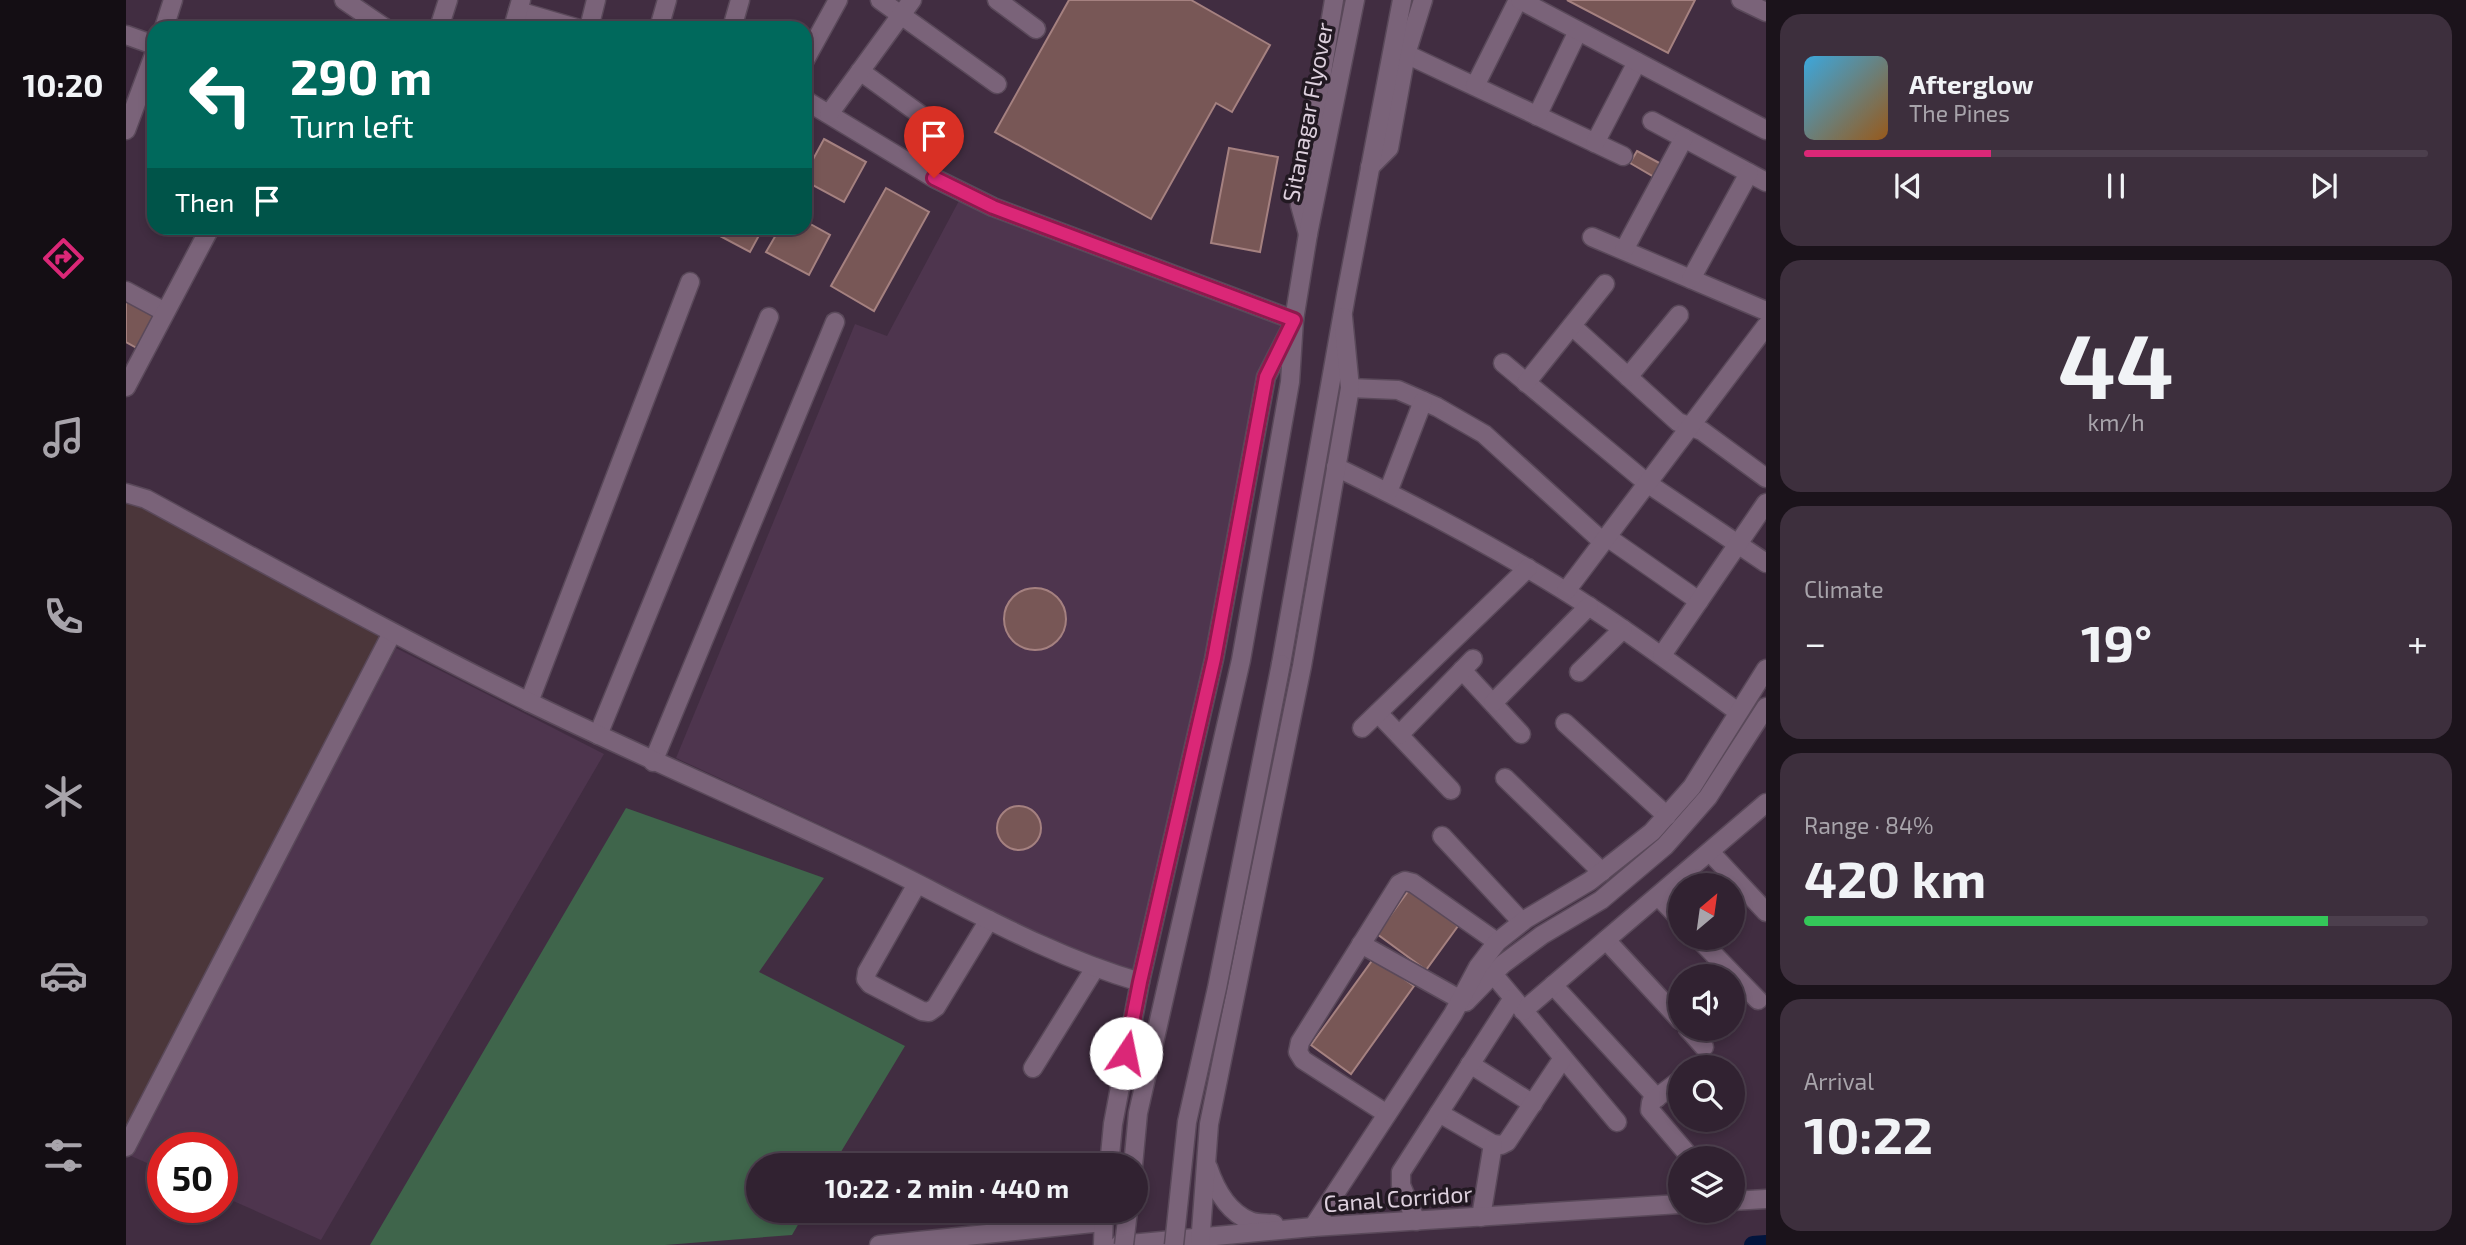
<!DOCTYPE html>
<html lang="en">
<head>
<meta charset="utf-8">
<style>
  :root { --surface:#312231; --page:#3d2f3d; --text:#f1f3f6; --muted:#a8a4ab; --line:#4c3f4d; --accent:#db2777 }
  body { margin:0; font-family:"Exo 2",sans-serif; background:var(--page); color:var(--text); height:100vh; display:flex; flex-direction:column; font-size:26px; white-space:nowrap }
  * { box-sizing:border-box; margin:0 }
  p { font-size:23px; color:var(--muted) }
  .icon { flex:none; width:38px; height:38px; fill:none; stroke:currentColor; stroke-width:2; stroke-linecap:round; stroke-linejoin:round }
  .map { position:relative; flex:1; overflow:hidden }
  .panel { display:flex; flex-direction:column; gap:14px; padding:14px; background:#1b131b; width:700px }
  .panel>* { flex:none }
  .banner { position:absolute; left:21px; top:21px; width:665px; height:214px; border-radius:21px; box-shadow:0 4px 10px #0003,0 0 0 2px var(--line); background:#00695c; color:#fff; overflow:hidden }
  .needle { width:46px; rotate:29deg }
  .fabs { position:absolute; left:1542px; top:873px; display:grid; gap:14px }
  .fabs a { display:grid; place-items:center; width:77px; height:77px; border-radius:50%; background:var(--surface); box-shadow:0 4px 10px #0003,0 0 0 2px var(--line); font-size:35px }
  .speed { position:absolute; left:21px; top:1132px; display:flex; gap:14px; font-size:35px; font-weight:700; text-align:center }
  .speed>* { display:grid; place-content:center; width:91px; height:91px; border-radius:50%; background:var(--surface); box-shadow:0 4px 10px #0003,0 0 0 2px var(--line); line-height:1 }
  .speed .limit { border:10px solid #d22; background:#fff; color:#111 }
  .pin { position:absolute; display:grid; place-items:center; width:60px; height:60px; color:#fff; margin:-72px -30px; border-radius:50% 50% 50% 0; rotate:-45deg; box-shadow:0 0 7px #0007 }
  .pin .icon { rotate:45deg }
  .me { position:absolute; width:77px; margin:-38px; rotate:11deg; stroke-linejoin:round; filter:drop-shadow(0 0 5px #0008) }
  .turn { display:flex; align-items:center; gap:24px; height:147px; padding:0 28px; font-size:32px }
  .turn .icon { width:91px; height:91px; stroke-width:2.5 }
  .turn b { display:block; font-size:49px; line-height:60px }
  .then { display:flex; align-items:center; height:66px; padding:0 28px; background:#0003; gap:14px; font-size:26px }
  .big { font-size:52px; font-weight:700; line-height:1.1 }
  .panel .card { flex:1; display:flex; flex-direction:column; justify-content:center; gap:10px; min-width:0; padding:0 24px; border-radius:21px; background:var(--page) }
  .panel .dial { align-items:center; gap:0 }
  .dial b { font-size:91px; line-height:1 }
  .song { display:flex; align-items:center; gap:21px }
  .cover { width:84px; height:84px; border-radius:10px; background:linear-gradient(135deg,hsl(200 70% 55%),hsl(30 70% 35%)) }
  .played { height:7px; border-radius:4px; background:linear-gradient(90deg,var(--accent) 30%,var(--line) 30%) }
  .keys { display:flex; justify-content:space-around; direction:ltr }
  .heat { display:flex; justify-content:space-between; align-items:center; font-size:38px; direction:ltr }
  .charge { height:10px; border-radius:5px; background:linear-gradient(90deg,#34c759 84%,var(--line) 0) }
  .trip { position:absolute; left:620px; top:1153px; width:402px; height:70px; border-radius:35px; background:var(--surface); box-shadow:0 4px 10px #0003,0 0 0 2px var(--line); font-weight:700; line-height:70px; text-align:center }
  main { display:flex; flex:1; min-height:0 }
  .tab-bar { display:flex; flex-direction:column; width:126px; justify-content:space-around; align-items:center; background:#140e14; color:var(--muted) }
  .tab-bar .icon { width:49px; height:49px }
  .tab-bar .on { color:var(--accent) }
  .tab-bar b { font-size:32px; color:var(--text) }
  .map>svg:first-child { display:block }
</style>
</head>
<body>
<main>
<nav class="tab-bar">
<b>10:20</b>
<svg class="icon on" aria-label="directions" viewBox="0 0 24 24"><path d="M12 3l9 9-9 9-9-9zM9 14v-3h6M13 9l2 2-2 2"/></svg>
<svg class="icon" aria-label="music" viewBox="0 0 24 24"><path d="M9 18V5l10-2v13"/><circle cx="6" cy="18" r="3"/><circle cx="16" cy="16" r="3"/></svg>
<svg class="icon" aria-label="phone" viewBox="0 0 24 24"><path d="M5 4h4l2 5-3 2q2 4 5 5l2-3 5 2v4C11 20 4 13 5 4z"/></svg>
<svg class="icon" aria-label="climate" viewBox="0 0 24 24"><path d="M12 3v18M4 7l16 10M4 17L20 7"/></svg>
<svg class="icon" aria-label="car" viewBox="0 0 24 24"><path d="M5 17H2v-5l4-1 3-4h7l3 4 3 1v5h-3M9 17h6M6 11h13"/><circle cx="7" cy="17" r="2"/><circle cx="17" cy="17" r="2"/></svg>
<svg class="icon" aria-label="filters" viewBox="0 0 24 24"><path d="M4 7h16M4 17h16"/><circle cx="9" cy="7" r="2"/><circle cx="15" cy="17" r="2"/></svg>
</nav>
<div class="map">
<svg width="1640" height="1245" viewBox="0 0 1640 1245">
  <rect width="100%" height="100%" fill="#412d41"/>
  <path fill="#4b363a" d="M 0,502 L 14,506 L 256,636 L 0,1137 Z"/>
  <g fill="#4e354e">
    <path d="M 835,197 L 1162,323 L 1134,377 L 1077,669 L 1009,971 L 932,943 L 727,840 L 550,758 L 729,324 L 761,336 Z"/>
    <path d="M 270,648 L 478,754 L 195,1240 L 96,1196 L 96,1148 L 37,1148 L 37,1170 L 5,1156 Z"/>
  </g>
  <path fill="#3f654b" d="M 500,808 L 698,878 L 633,972 L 779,1046 L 707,1165 L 632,1166 L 632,1211 L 680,1211 L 666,1235 L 539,1245 L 244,1245 Z"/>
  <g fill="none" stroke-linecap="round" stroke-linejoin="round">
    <path stroke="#02153d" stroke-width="18" d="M 1627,1245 L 1640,1244"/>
  </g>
  <g fill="#785756" stroke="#a58180" stroke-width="2">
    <path d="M 943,0 L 1065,0 L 1144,45 L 1106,112 L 1090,103 L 1025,219 L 869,132 Z"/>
    <path d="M 1441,0 L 1569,0 L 1542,53 Z"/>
    <path d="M 698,139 L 740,162 L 718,202 L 679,181 L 679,174 Z"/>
    <path d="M 1103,148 L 1152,157 L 1134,252 L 1085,243 Z"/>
    <path d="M 1511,151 L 1537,165 L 1530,178 L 1504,163 Z"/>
    <path d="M 760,188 L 803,212 L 748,311 L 705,286 Z"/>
    <path d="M 679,221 L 704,235 L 683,275 L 640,252 L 654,228 L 679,228 Z"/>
    <path d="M 579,228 L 637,228 L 624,252 Z"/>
    <path d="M 0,300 L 36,319 L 18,352 L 0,342 Z"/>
    <circle cx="909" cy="619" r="31"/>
    <circle cx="893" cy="828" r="22"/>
    <path d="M 1283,890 L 1332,926 L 1300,970 L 1251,934 Z"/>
    <path d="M 1248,958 L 1288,986 L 1225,1074 L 1185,1045 Z"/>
  </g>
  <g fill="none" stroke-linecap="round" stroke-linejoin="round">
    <defs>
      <g id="minor">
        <path d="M 218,0 L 259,28"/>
        <path d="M 754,0 L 871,84"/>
        <path d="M 871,0 L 910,29"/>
        <path d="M 1615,0 L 1640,12"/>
        <path d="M 392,11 L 450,28"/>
        <path d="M 38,28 L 47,0"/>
        <path d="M 313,28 L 322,0"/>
        <path d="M 387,28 L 395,0"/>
        <path d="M 463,28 L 470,0"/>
        <path d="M 533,28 L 541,0"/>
        <path d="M 606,28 L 614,0"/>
        <path d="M 0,35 L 28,45"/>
        <path d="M 1280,54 L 1497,156"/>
        <path d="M 679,60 L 712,0"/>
        <path d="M 734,71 L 824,136"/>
        <path d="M 1349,86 L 1392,0"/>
        <path d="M 679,100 L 808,178 L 867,207 L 1168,320"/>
        <path d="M 703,114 L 786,0"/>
        <path d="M 1411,116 L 1452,31"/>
        <path d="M 1526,121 L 1640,182"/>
        <path d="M 0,130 L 28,55"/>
        <path d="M 1469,143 L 1511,62"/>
        <path d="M 1466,237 L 1640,311"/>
        <path d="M 1498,250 L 1558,138"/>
        <path d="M 1565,279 L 1623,173"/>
        <path d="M 0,291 L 39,312"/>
        <path d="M 1446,326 L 1552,422 L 1576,431 L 1640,478"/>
        <path d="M 1377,363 L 1521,483 L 1640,563"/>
        <path d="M 1502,377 L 1553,315"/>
        <path d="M 1400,383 L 1479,284"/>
        <path d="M 0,387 L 84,228"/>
        <path d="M 1224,388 L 1272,390 L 1311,407 L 1358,434 L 1477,542"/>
        <path d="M 1210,467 C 1297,509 1383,554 1464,607 C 1515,640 1563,676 1612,712"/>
        <path d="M 1262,492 L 1297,401"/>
        <path d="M 1481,537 L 1573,601"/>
        <path d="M 1440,591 L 1640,326"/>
        <path d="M 1536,655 L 1640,503"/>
        <path d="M 1336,670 L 1395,734"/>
        <path d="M 1453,672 L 1497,629"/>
        <path d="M 403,702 L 564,282"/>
        <path d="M 1367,703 L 1463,606"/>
        <path d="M 1252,713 L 1325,790"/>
        <path d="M 1439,723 L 1541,816"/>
        <path d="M 1236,728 L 1402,568"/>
        <path d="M 472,735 L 643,317"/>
        <path d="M 1273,735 L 1347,659"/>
        <path d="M 527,762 L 709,322"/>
        <path d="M 1379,778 L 1476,872"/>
        <path d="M 1316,836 L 1396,922"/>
        <path d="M 1584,852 L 1640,912"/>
        <path d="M 791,884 L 741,972 L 740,979 L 744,984 L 796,1011 L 803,1012 L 810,1007 L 863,920"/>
        <path d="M 1532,896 L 1554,919"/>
        <path d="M 1572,938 L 1632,1000"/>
        <path d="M 1480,940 L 1554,1020"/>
        <path d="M 1235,944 L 1335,1000"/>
        <path d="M 1367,974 L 1491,1122"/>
        <path d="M 1427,985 L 1531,1098"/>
        <path d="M 1397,1011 L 1640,803"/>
        <path d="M 1562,1029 L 1578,1047"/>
        <path d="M 1344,1064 L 1407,1104"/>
        <path d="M 907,1068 L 969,968"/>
        <path d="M 1554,1080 L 1525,1102 L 1524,1110 L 1565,1158"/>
        <path d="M 1313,1113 L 1367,1144 L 1375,1145 L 1381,1142 L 1437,1058"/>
        <path d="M 1261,1114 L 1177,1060 L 1172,1052 L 1174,1042 L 1273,884 L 1279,881 L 1287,883 L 1371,942"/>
        <path d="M 0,1147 L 266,633"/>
        <path d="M 1355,1217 L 1367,1144"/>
        <path d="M 1290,1221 L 1275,1185 L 1275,1172 L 1387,998"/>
      </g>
      <g id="tertiary">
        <path d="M 1394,0 L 1640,130"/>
        <path d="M 1244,167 L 1263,148 L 1280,54 L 1297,0"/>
        <path d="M 1182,234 L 1174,205 L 1208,0"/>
        <path d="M 0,493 L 20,499 C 147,568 273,638 403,702 C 508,753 615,799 721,849 C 819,894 910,952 1014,982"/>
        <path d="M 1340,1002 L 1377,964 L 1416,935 L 1475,900 L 1539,846 L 1582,797 L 1640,707"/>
        <path d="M 1187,1227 L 1327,1014 L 1352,967 L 1371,942 L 1400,919 L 1464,881 L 1526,832 L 1566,787 L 1640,669"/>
        <path d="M 753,1245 L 977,1222"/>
      </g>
      <g id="secondary">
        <path d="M 1155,664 L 1220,295 L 1276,0"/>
        <path d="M 983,1166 L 987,1124 L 1014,982 L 1088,659 L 1140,377 L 1164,330"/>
        <path d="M 1007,1166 L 1012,1113 L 1115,660 L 1164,382 L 1168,320 L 1182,234 L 1229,0"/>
        <path d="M 1082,1167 C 1089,1188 1102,1212 1124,1221 C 1131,1224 1141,1223 1148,1224"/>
        <path d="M 1606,1201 L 1640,1199"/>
        <path d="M 977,1245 L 978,1211"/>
        <path d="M 993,1245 L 1187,1227 L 1554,1204"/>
        <path d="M 1074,1245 L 1083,1124 L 1176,666 L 1224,388 L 1217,317"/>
      </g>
    </defs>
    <use href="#minor" stroke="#5a495a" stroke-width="21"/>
    <use href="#tertiary" stroke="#5a495a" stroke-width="21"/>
    <use href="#secondary" stroke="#5a495a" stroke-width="21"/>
    <use href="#minor" stroke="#7a6379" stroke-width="18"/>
    <use href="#tertiary" stroke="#7a6379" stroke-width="18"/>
    <use href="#secondary" stroke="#7a6379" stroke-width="18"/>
    <defs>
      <g id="secondary-bridge">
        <path d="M 998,1245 L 1002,1211"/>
        <path d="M 1048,1245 L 1061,1122 L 1091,988 L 1155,664"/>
      </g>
    </defs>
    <use href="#secondary-bridge" stroke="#5a495a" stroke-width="21" stroke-linecap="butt"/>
    <use href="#secondary-bridge" stroke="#7a6379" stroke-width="18"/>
  </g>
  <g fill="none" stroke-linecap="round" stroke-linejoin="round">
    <defs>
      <path id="route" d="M 808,178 L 867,207 L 1168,320 L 1140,377 L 1088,659 L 1014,982 L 1000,1053"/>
    </defs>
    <use href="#route" stroke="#8e194d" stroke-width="18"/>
    <use href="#route" stroke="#db2777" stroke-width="12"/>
  </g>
  <g text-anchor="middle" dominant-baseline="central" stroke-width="7" stroke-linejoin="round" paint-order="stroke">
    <g font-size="23" fill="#ddd0dd" stroke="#221922">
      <text transform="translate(1181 112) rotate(-79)">Sitanagar Flyover</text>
      <text transform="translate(1272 1198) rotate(-4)">Canal Corridor</text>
    </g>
  </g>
</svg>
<div class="fabs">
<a><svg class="needle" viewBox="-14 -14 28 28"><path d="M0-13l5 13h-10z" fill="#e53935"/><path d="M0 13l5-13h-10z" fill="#a8a4ab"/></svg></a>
<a><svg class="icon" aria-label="sound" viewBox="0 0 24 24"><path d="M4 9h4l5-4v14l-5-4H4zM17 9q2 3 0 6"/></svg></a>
<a><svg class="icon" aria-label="search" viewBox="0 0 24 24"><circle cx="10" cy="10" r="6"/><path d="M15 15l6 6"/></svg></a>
<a><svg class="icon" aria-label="layers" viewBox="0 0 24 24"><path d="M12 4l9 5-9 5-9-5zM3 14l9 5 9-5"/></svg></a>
</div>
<div class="speed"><div class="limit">50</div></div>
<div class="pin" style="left:808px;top:178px;background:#d93025"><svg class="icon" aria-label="arrive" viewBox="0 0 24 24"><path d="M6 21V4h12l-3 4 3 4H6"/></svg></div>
<svg class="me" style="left:1000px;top:1053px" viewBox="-20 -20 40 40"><circle r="19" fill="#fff"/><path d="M0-13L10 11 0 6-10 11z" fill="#db2777"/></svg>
<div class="trip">10:22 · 2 min · 440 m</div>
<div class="banner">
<div class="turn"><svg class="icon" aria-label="left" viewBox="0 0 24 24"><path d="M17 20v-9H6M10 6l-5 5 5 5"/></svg><div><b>290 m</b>Turn left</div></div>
<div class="then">Then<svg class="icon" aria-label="arrive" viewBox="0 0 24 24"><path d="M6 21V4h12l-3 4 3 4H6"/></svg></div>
</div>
</div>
<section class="panel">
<div class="card">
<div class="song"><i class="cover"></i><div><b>Afterglow</b><p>The Pines</p></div></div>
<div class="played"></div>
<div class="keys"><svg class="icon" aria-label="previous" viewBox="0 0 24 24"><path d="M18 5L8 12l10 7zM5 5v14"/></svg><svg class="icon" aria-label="pause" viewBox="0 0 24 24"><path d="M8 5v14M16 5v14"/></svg><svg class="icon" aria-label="next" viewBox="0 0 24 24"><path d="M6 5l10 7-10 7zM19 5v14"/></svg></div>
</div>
<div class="card dial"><b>44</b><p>km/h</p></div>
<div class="card"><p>Climate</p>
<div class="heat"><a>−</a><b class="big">19°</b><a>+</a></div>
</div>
<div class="card"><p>Range · 84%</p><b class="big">420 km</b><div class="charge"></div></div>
<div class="card"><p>Arrival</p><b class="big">10:22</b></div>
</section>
</main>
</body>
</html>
